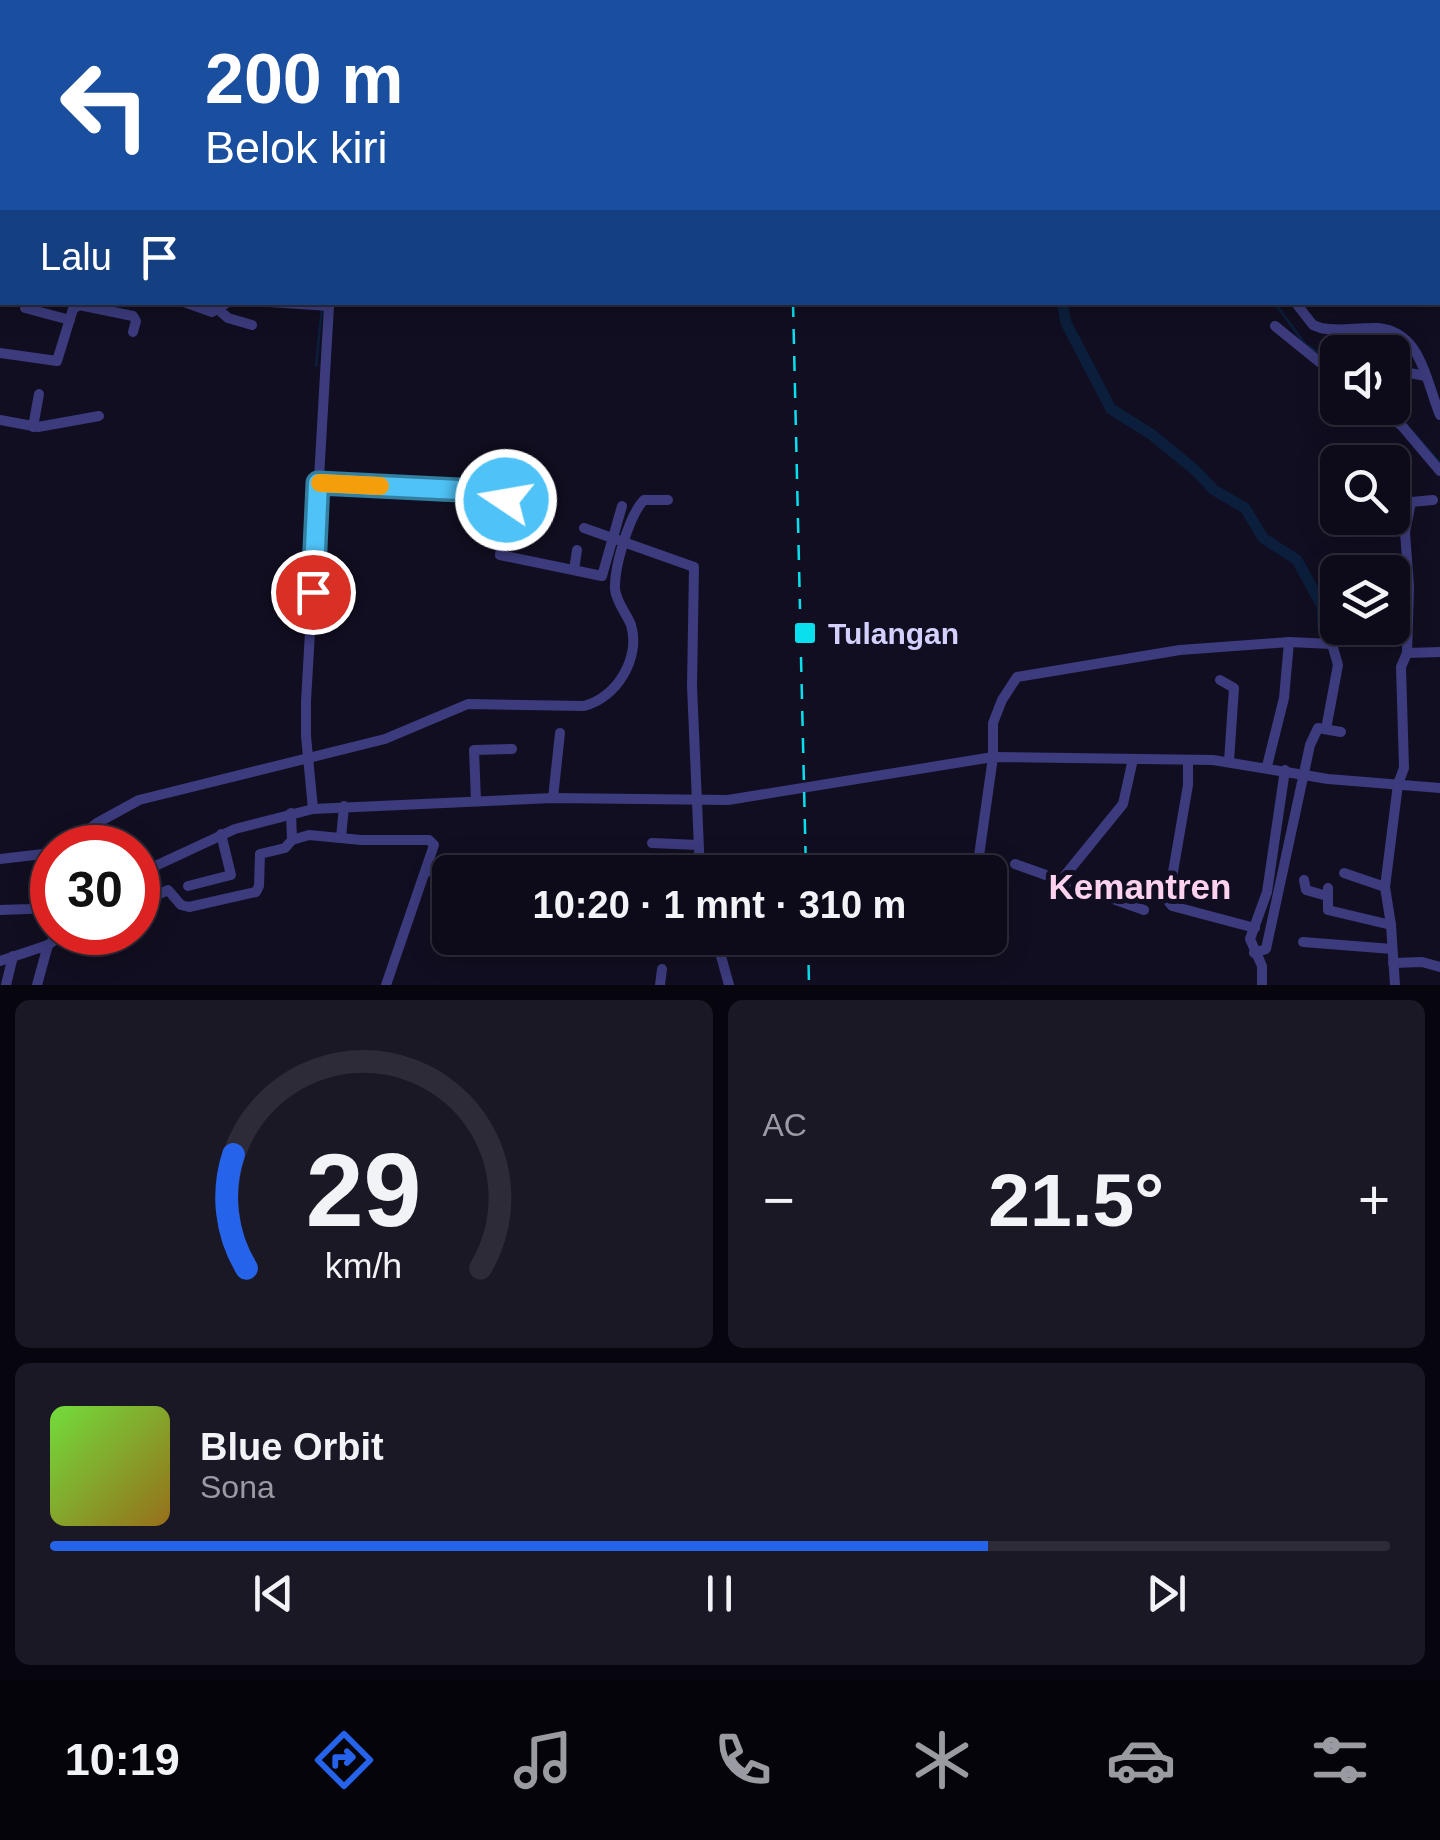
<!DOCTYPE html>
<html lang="id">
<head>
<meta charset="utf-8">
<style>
  :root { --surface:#0d0a19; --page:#1b1826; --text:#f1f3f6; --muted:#9a9aa2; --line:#2d2b38; --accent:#2563eb }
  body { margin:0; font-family:Arial,sans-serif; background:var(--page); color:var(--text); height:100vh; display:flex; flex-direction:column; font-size:38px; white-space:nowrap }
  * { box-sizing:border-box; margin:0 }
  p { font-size:32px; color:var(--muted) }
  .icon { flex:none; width:55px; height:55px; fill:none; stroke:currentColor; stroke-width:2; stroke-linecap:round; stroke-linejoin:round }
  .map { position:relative; height:985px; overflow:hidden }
  .drawer { display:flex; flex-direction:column; gap:15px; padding:15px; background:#07060e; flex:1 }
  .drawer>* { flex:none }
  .top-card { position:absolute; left:0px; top:0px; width:1440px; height:305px; box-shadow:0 5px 25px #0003,0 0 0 2px var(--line); background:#1a4fa0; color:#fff; overflow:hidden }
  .fabs { position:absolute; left:1320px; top:335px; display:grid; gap:20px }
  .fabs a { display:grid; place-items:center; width:90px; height:90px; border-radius:15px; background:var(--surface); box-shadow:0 5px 25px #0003,0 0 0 2px var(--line); font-size:50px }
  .speed { position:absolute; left:30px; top:825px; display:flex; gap:20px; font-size:50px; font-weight:700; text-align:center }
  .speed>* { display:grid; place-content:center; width:130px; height:130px; border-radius:50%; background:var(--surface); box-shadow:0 5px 25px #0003,0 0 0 2px var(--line); line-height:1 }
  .speed .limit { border:15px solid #d22; background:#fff; color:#111 }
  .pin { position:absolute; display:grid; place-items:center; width:85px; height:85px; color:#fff; margin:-42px; border:5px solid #fff; border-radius:50%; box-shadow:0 2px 10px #0007 }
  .me { position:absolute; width:110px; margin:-55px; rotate:282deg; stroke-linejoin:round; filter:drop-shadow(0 0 8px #0008) }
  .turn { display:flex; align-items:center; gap:35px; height:210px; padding:0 40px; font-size:45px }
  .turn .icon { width:130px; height:130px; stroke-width:2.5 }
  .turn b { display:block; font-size:70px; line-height:85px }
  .then { display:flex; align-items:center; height:95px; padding:0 40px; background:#0003; gap:20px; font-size:38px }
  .big { font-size:75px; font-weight:700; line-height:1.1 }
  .drawer .widget { flex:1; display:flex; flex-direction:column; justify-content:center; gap:15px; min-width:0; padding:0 35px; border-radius:15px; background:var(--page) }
  .drawer .dial { align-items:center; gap:0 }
  .dial svg { height:260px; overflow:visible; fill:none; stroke:var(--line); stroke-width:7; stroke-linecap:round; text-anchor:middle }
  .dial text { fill:var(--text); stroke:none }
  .song { display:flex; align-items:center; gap:30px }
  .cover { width:120px; height:120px; border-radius:15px; background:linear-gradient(135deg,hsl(100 70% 55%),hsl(40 70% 35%)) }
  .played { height:10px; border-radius:5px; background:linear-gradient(90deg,var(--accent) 70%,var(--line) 70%) }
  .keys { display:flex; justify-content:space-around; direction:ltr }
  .heat { display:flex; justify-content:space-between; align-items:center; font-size:55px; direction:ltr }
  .drawer .tiles { flex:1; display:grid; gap:15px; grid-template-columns:1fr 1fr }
  .widget:last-child { grid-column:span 2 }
  .trip { position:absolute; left:432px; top:855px; width:575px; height:100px; border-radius:15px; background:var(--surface); box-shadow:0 5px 25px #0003,0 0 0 2px var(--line); font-weight:700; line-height:100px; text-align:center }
  .menu { display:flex; height:160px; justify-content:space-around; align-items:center; background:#05040a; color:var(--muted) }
  .menu .icon { width:70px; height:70px }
  .menu .on { color:var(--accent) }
  .menu b { font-size:45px; color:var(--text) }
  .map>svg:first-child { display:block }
</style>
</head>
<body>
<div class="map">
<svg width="1440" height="985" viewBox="0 0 1440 985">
  <rect width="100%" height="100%" fill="#110e21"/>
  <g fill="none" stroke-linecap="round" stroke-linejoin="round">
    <g stroke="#0b1f3c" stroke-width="2.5">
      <path d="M 423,0 L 424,2"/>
      <path d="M 1210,0 L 1210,2"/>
      <path d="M 1274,302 L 1305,344 L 1338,365"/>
      <path d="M 316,366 L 322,308"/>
      <path d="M 1392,408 L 1440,463"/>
    </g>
    <g stroke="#0b1f3c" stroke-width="11">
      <path d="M 1038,2 L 1038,0"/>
      <path d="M 1062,302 L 1066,323 L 1111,409 L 1151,434 L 1195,470 L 1214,490 L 1245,508 L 1263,538 L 1297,560 L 1322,606 L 1323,628"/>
    </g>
    <g stroke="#3b3b7d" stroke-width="10">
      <path d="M 52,0 L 52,2"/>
      <path d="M 88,0 L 88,2"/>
      <path d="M 126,0 L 126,2"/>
      <path d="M 159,0 L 165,2"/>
      <path d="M 316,0 L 322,2"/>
      <path d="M 548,0 L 555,2"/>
      <path d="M 1223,0 L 1223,2"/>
      <path d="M 174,2 L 178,0"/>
      <path d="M 232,2 L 232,0"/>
      <path d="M 483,2 L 483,0"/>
      <path d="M 604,2 L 605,0"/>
      <path d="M 658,2 L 659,0"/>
      <path d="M 741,2 L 742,0"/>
      <path d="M 844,2 L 844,0"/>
      <path d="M 1306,2 L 1306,0"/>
      <path d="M 0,250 L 2,237"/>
      <path d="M 0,259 L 2,259"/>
      <path d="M 0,293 L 2,294"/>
      <path d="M 184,302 L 212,312 L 228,302"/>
      <path d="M 269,302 L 329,306 L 330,303"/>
      <path d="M 1295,302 L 1313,325 L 1321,328 C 1340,332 1359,327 1378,328 C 1422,332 1426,382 1440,415"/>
      <path d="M 25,308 L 70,320"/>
      <path d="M 219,310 L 228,318 L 252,325"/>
      <path d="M 1275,326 L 1338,377"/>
      <path d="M 0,353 L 57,361 L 73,309 L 79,305 L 133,316 L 136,321 L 133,332"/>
      <path d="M 1409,373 L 1426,376"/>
      <path d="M 1379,408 L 1402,426 L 1440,471"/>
      <path d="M 0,420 L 38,427 L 99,416"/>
      <path d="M 33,427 L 39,394"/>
      <path d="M 318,483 L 500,493 L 506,500 L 500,555 L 602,576 L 622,506"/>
      <path d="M 584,528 L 694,567 L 692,686 L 700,872"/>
      <path d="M 574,570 L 577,550"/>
      <path d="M 1289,642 L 1332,644 L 1348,636"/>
      <path d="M 1407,653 L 1409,587 L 1405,532 L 1411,502 L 1433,500"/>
      <path d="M 1220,680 L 1234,688 L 1229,761"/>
      <path d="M 1326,729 L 1338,665 L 1332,644"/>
      <path d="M 1188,760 L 1188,785 L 1168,901 L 1172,906 L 1255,928"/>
      <path d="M 553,798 L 560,733"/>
      <path d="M 476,801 L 474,750 L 512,749"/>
      <path d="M 313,809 L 306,736 L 306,701 L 329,306"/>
      <path d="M 291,813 L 292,840"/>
      <path d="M 125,837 L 126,848"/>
      <path d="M 341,838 L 344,806"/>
      <path d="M 652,843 L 698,845"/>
      <path d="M 66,848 L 97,823 L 139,800 L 385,739 L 468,704 L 584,706 C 617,698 641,657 631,625 C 627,614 616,602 615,589 C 614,568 629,515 644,500 L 668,500"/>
      <path d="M 0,859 L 52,853"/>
      <path d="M 1015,864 L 1144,910"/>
      <path d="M 977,870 L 993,757 L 993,723 L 1002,700 L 1017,677 L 1180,650 L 1289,642 L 1284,698 L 1267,766"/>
      <path d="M 426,871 L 450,874"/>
      <path d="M 588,872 C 600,857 619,865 636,867"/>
      <path d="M 1344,873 L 1385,887"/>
      <path d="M 138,874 L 235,829 L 313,809 L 553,798 L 728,800 L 993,757 L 1213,760 L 1328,779 L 1440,788"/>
      <path d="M 1062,879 L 1123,804 L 1133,759"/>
      <path d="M 1304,880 L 1306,890 L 1327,896"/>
      <path d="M 188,886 L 231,875 L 221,834"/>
      <path d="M 1328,888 L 1328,910 L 1391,925"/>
      <path d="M 138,904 L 168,890 L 181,905 L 189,907 L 256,892 L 259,886 L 260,854 L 285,848 L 292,840 L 309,835 L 361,840 L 429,840 L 434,845 L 386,985"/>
      <path d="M 0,910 L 29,909 L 52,905"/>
      <path d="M 716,938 L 729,985"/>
      <path d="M 1303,942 L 1392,949"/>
      <path d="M 48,945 L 65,932"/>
      <path d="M 1254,953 L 1266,949 L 1310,745 L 1318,728 L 1341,732"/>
      <path d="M 0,961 L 48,945 L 37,985"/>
      <path d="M 1393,963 L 1422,962 L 1440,967"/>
      <path d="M 6,985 L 13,956"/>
      <path d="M 660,985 L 662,969"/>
      <path d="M 1262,985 L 1262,966 L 1250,939 L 1267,892 L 1285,770"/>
      <path d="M 1395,985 L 1391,925 L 1385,887 L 1398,784 L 1404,768 L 1401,667 L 1407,653 L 1440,652"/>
    </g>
    <g stroke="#0adfee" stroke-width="2.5" stroke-dasharray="15 12" stroke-linecap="butt">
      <path d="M 786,0 L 786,2"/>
      <path d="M 793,302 L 800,609"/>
      <path d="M 801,657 L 806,872"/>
      <path d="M 808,938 L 809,985"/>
    </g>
  </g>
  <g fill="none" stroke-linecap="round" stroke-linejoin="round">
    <defs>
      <path id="route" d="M 313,592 L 318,483 L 500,492 L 506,500"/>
    </defs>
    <use href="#route" stroke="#337fa1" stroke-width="25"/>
    <use href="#route" stroke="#4fc3f7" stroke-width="18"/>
    <path stroke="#f59e0b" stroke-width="18" d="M 320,483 L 380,486"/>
  </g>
  <rect fill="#0adfee" stroke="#110e21" stroke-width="4" x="793" y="621" width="24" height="24" rx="5"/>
  <g text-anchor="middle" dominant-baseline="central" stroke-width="10" stroke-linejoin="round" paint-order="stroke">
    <g font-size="30" font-weight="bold" fill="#d3d0fd" stroke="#110e21" text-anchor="start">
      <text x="828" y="633">Tulangan</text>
    </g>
    <g font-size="35" font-weight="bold" fill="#fdd2ef" stroke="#110e21">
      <text x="1140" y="886">Kemantren</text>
    </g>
  </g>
</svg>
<div class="fabs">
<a><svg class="icon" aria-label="sound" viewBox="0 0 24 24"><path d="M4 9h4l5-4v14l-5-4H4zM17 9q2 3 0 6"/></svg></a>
<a><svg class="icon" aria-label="search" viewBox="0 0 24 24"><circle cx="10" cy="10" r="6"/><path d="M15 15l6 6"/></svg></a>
<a><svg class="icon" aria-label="layers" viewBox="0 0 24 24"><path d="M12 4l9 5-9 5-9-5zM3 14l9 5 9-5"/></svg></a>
</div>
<div class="speed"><div class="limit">30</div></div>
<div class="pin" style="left:313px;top:592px;background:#d93025"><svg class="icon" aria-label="arrive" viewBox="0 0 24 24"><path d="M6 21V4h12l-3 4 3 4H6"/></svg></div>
<svg class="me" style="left:506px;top:500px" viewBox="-20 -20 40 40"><circle r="17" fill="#4fc3f7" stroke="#fff" stroke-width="3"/><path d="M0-11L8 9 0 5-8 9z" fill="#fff"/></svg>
<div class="trip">10:20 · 1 mnt · 310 m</div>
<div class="top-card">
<div class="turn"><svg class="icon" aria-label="left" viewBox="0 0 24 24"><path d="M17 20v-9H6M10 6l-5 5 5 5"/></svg><div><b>200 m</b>Belok kiri</div></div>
<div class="then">Lalu<svg class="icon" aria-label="arrive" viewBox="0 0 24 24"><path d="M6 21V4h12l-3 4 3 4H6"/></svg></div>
</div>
</div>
<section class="drawer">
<div class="tiles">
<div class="widget dial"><svg viewBox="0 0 100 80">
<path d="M14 69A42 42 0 1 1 86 69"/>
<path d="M14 69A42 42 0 0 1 10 34" stroke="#2563eb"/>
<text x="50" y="56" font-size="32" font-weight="700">29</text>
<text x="50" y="72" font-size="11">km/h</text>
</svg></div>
<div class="widget"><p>AC</p>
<div class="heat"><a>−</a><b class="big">21.5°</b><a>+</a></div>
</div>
<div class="widget">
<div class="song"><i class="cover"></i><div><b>Blue Orbit</b><p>Sona</p></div></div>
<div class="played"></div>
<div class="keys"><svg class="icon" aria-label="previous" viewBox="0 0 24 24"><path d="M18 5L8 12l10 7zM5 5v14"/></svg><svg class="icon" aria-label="pause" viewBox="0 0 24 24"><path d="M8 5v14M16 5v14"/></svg><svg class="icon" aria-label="next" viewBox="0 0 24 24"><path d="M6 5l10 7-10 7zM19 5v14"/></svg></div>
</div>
</div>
</section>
<nav class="menu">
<b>10:19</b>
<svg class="icon on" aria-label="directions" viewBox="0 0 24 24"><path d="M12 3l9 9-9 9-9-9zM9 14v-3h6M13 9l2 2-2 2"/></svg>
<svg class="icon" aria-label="music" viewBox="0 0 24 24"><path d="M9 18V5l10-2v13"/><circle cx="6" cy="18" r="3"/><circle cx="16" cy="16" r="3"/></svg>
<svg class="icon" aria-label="phone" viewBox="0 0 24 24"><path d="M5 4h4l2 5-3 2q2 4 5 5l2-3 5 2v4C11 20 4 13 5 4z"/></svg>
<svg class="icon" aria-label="climate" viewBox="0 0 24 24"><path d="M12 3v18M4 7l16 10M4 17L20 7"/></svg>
<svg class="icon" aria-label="car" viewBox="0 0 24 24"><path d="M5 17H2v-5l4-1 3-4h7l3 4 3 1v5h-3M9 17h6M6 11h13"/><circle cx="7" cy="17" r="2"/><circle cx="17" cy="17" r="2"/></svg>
<svg class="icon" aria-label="filters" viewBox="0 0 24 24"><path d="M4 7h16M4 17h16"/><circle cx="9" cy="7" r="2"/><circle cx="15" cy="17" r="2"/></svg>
</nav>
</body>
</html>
